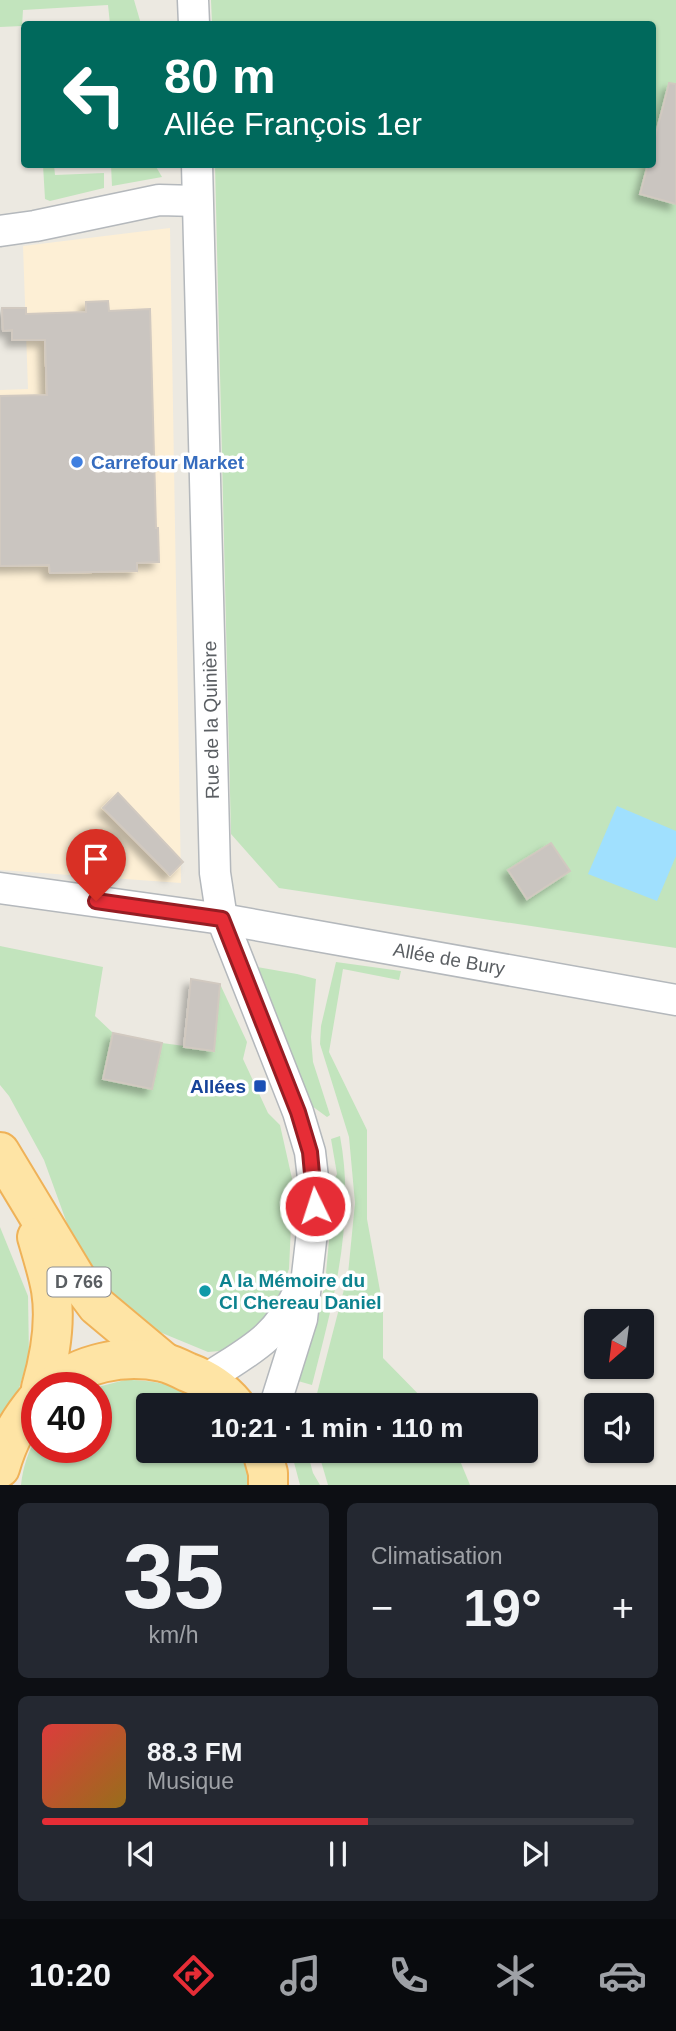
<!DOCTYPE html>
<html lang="fr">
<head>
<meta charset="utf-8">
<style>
  :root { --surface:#171b24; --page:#242831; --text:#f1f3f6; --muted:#9ea1a6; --line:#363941; --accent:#e62d36 }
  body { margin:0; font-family:Arial,sans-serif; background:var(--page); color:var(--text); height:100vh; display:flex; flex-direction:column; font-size:26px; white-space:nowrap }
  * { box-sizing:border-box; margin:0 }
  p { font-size:23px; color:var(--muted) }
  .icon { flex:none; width:38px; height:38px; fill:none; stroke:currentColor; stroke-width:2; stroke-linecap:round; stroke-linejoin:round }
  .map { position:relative; height:1485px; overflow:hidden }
  .details { display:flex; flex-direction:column; gap:18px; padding:18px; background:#0d0f14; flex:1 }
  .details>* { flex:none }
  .guide { position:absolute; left:21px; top:21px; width:635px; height:147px; border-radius:7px; box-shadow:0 2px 5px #0004; background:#00695c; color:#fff; overflow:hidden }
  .needle { width:46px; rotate:208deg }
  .fabs { position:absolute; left:584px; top:1309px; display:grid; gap:14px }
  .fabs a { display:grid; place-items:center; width:70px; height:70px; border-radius:7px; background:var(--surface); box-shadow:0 2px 5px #0004; font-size:35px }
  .speed { position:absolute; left:21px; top:1372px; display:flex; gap:14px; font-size:35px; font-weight:700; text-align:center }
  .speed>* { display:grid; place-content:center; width:91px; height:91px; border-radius:50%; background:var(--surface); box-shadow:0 2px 5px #0004; line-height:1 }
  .speed .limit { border:10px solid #d22; background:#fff; color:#111 }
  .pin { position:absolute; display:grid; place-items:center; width:60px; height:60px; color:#fff; margin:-72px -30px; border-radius:50% 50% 50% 0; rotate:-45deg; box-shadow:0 0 7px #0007 }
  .pin .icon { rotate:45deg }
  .me { position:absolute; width:77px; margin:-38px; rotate:356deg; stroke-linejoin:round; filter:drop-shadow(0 0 5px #0008) }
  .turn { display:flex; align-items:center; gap:24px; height:147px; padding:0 28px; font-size:32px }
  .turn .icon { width:91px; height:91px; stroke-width:2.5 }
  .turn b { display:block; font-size:49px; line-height:60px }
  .big { font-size:52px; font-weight:600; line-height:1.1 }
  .details .tile { flex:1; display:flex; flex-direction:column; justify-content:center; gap:10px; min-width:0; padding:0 24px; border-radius:10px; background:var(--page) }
  .details .dial { align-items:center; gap:0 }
  .dial b { font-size:91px; line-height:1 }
  .song { display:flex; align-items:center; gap:21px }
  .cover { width:84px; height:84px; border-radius:10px; background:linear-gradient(135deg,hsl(0 70% 55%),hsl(40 70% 35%)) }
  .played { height:7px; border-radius:4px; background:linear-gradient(90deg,var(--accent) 55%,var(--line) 55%) }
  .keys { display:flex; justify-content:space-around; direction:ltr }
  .heat { display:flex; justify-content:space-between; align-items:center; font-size:38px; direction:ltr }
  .details .tiles { flex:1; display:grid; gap:18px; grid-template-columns:1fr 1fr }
  .tile:last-child { grid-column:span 2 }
  .trip { position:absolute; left:136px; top:1393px; width:402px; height:70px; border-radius:7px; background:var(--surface); box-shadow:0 2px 5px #0004; font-weight:600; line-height:70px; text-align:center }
  .tab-bar { display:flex; height:112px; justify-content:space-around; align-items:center; background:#090b0e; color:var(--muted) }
  .tab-bar .icon { width:49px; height:49px }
  .tab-bar .on { color:var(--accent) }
  .tab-bar b { font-size:32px; color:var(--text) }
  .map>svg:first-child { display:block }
</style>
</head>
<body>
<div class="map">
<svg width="676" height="1485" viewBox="0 0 676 1485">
  <defs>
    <filter id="shadow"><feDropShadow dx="-6" dy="6" stdDeviation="3.5" flood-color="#0004"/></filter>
  </defs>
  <rect width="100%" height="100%" fill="#ece9e1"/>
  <path fill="#fdefd5" d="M 170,228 L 181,883 L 0,870 L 0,390 L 28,389 L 23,246 Z"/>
  <g fill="#c2e4bd">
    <path d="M 0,0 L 134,0 L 141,24 L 110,24 L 108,5 L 23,10 L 22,26 L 0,27 Z"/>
    <path d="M 211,0 L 676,0 L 676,948 L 279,888 L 231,834 L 215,165 L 653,164 L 653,24 L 212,24 Z"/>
    <path d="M 43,165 L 54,165 L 55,175 L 104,173 L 104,188 L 50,201 L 45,199 Z"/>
    <path d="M 111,165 L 155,165 L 162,177 L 112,186 Z"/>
    <path d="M 0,946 L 103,967 L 95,1016 L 113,1033 L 104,1079 L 152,1089 L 162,1043 L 214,1050 L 220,984 L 247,1042 L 243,1059 L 268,1113 L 280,1125 L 293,1183 L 289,1269 L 273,1313 L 231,1350 L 208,1352 L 133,1321 L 81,1262 L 44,1160 L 9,1096 L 0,1085 Z"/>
    <path d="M 336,962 L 401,971 L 399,980 L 343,969 L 329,1052 L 367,1130 L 367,1219 L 383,1307 L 383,1358 L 429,1405 L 314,1405 L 348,1274 L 355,1203 L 349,1137 L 320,1044 L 321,1026 Z"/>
    <path d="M 257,967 L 297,974 L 316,979 L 311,1037 L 313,1062 L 330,1115 L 327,1117 L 312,1106 L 265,1008 L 257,978 Z"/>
    <path d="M 340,1136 C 356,1221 333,1303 312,1385 L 298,1381 L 310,1343 L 325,1284 L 331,1219 L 329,1191 L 337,1174 L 331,1139 Z"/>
    <path d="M 0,1227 L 28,1296 L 29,1356 L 18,1392 L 0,1422 Z"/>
    <path d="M 125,1380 C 157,1380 183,1386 209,1405 L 149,1405 L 149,1451 L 244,1451 L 252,1485 L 21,1485 C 23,1467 28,1452 37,1436 L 37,1447 L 96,1447 L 96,1388 L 94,1388 Z"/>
    <path d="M 291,1451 L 307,1451 L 313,1473 L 320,1485 L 300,1485 Z"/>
    <path d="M 318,1451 L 456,1451 L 470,1485 L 328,1485 Z"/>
  </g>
  <path fill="#a0e0fe" d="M 617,806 L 676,831 L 676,856 L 657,901 L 588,874 Z"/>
  <g fill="#cac5c0" stroke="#d1c9c0" stroke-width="2" filter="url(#shadow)">
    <path d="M 669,83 L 676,84 L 676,204 L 640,194 L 648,164 L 653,164 L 653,145 Z"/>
    <path d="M 108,301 L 109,311 L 150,309 L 156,528 L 158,528 L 159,562 L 137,563 L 137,571 L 50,573 L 49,565 L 0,566 L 0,396 L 47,395 L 45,340 L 12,340 L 12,330 L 3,331 L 2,308 L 26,308 L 26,314 L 86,312 L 86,302 Z"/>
    <path d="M 118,793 L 183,862 L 170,875 L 103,808 Z"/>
    <path d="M 551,843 L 570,871 L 527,899 L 508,870 Z"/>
    <path d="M 191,979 L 220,984 L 214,1051 L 184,1047 Z"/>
    <path d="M 113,1033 L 162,1043 L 152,1089 L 103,1079 Z"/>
  </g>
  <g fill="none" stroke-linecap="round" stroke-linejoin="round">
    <defs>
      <g id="minor">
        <path d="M 193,0 L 194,24"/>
        <path d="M 197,164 L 215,873 L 222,919 L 298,1112 L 310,1152 L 313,1178 L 315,1206 L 302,1319 L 275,1405"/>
        <path d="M 0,231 L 35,226 L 159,200 L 197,201"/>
        <path d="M 0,888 L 222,919 L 676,1000"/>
        <path d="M 206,1379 C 248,1351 275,1341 298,1293"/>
      </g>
      <g id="major">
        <path d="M 0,1152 L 76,1278 L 97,1306 L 164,1362"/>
        <path d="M 37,1237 C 42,1254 48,1273 51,1290 C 56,1322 50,1357 41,1388"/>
        <path d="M 50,1388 C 81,1363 123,1354 162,1362 C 171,1364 179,1368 187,1372 C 206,1379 222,1389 235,1405"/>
        <path d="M 262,1451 L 268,1473 L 268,1485"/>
        <path d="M 0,1468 C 8,1440 18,1422 37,1399"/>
      </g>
    </defs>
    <use href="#minor" stroke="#b4b8bc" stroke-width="33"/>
    <use href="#major" stroke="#efb258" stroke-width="42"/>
    <use href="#minor" stroke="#fff" stroke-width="30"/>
    <use href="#major" stroke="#fee4a5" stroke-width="38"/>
  </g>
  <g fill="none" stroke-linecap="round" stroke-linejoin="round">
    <defs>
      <path id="route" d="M 96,901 L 222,919 L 298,1112 L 310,1152 L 315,1206"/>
    </defs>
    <use href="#route" stroke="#961d23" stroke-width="18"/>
    <use href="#route" stroke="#e62d36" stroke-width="12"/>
  </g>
  <circle fill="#3f7fe0" stroke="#fff" stroke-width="2.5" cx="77" cy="462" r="7"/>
  <rect fill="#1a4fb4" stroke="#fff" stroke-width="2.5" x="253" y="1079" width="14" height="14" rx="3.5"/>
  <circle fill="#0f9aa8" stroke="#fff" stroke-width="2.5" cx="205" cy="1291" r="7"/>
  <g text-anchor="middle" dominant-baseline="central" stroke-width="7" stroke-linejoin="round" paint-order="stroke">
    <rect fill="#fff" stroke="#8c8e91" stroke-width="2" x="47.5" y="1267.5" width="63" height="29" rx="5"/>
    <g font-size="18" font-weight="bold" fill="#5a5e62">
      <text x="79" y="1282">D 766</text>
    </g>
    <g font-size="19" font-weight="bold" fill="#366cbe" stroke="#fff" text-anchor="start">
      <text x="91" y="462">Carrefour Market</text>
    </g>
    <g font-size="19" fill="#5a5e62" stroke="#fff">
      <text transform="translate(211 720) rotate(-91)">Rue de la Quinière</text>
      <text transform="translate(449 959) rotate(10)">Allée de Bury</text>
    </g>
    <g font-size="19" font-weight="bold" fill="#164399" stroke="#fff" text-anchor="end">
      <text x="246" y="1086">Allées</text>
    </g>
    <g font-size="19" font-weight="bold" fill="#0d838f" stroke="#fff" text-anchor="start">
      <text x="219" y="1280">A la Mémoire du<tspan x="219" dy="22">Cl Chereau Daniel</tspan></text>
    </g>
  </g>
</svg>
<div class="fabs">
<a><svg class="needle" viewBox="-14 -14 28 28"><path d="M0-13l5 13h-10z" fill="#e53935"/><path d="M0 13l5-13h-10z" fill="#9ea1a6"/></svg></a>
<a><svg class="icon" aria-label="sound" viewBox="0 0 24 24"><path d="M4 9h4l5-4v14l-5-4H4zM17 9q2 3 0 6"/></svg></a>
</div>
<div class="speed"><div class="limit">40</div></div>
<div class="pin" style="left:96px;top:901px;background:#d93025"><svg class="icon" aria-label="arrive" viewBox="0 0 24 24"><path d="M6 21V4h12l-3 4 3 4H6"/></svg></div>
<svg class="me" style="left:315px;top:1206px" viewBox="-20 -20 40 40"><circle r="17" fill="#e62d36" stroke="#fff" stroke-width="3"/><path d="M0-11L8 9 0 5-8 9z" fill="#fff"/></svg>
<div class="trip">10:21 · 1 min · 110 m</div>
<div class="guide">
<div class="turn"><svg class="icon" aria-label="left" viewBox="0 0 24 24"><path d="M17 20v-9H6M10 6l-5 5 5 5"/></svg><div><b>80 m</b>Allée François 1er</div></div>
</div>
</div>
<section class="details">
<div class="tiles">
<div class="tile dial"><b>35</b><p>km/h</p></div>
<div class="tile"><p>Climatisation</p>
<div class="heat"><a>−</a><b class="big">19°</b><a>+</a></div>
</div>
<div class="tile">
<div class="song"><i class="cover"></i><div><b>88.3 FM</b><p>Musique</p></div></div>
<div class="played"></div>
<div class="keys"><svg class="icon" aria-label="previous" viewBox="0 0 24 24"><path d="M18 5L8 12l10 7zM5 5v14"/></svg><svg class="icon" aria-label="pause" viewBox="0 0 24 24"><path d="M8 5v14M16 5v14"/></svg><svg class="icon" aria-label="next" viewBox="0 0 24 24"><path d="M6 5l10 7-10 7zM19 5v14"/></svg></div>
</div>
</div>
</section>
<nav class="tab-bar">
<b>10:20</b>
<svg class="icon on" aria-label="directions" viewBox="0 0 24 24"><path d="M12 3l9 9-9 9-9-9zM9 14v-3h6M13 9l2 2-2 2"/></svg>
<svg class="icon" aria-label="music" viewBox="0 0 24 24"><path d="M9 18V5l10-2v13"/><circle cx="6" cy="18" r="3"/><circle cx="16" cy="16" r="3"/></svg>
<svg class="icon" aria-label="phone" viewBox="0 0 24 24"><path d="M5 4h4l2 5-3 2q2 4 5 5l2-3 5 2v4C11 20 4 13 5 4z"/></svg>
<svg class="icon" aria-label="climate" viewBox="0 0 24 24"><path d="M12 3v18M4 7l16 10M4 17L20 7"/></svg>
<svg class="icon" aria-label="car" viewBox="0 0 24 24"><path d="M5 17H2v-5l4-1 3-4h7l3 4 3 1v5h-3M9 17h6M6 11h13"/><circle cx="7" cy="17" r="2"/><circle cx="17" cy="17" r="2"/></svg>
</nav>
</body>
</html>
